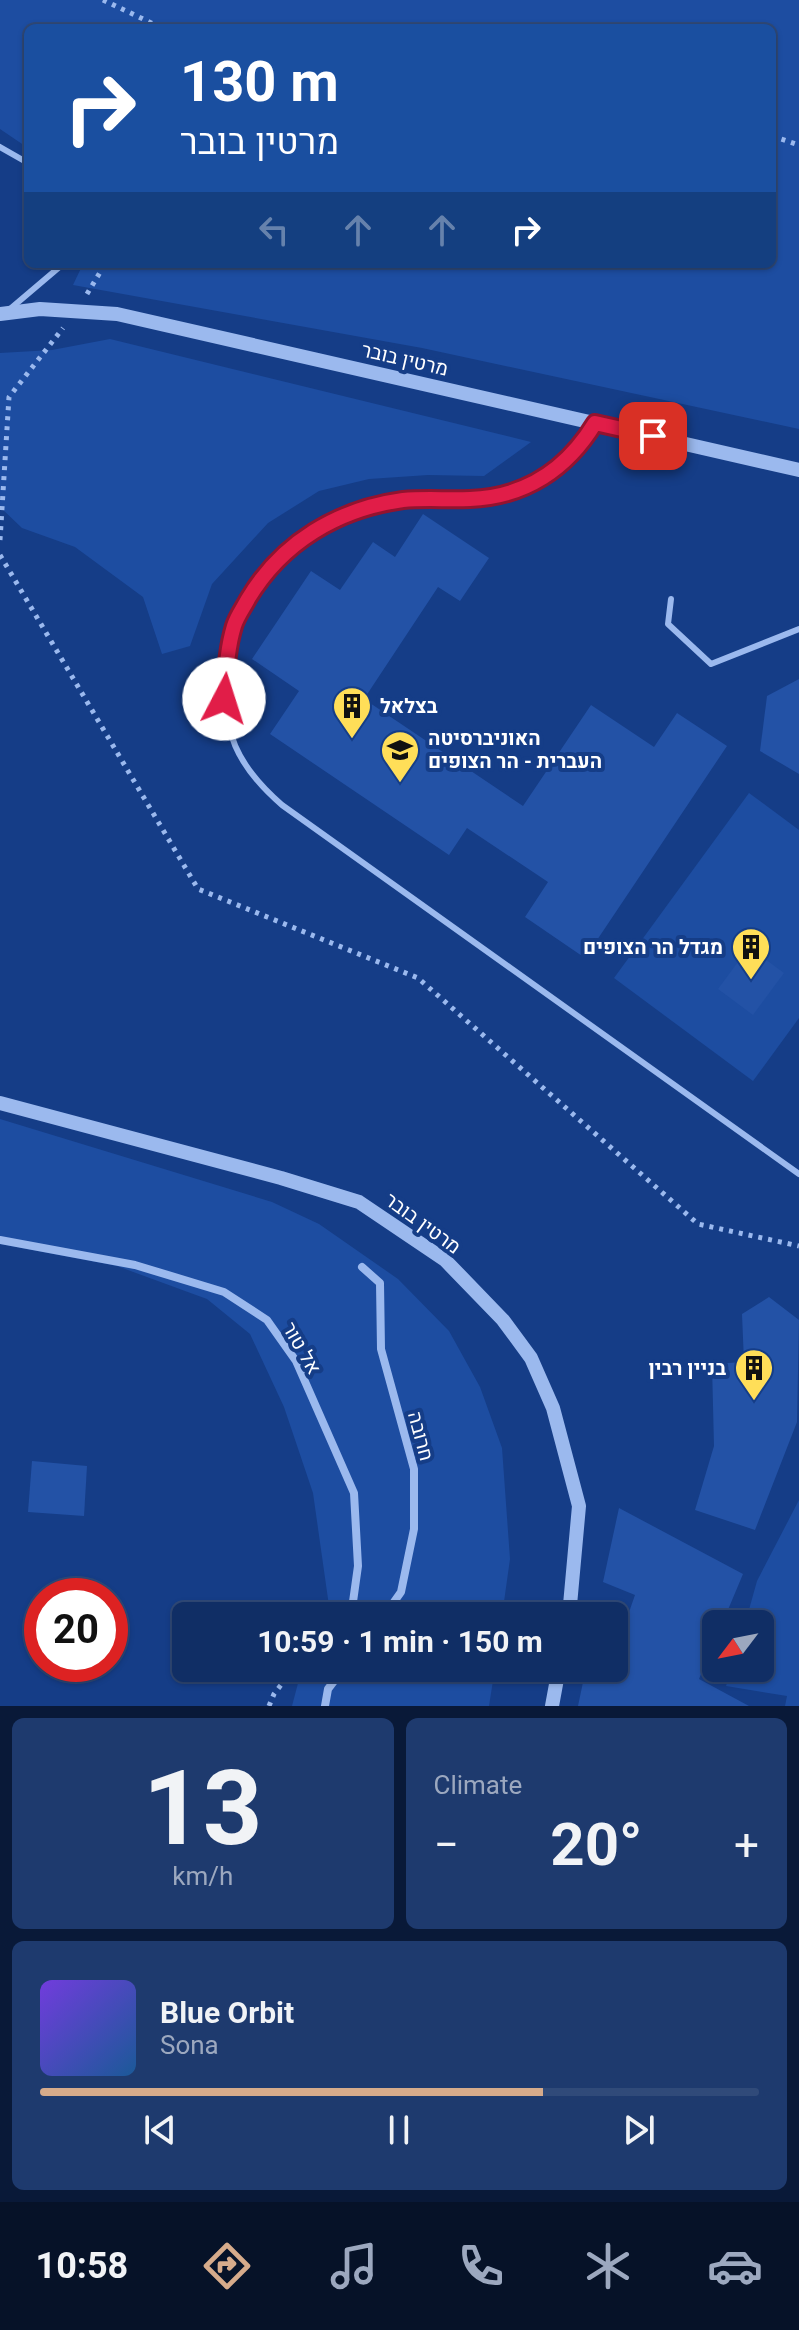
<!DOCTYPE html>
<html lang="en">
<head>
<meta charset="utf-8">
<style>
  :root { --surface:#102e65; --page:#1e3a6e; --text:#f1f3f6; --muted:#9ca8bf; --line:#304a79; --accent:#d6ab8b }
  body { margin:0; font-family:Roboto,Heebo,sans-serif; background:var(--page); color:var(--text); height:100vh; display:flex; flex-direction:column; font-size:30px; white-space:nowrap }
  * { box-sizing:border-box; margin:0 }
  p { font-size:26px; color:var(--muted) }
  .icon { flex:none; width:44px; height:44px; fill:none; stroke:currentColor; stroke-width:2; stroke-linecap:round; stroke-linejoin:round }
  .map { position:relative; height:1706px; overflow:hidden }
  .details { display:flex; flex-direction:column; gap:12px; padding:12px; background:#091938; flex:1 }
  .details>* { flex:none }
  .guide { position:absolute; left:24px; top:24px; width:752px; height:244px; border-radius:12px; box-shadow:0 2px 6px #0004,0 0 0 2px var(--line); background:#1a4fa0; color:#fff; overflow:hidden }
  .needle { width:52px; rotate:238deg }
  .fabs { position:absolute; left:702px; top:1610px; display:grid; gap:16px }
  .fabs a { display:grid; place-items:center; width:72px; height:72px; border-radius:12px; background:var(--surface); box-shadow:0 2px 6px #0004,0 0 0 2px var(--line); font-size:40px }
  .speed { position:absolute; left:24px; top:1578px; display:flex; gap:16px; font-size:40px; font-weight:700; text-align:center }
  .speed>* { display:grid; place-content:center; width:104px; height:104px; border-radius:50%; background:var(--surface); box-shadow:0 2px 6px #0004,0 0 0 2px var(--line); line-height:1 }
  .speed .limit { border:12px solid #d22; background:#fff; color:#111 }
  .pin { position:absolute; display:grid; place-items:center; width:68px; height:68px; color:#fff; margin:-34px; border-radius:16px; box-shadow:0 4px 12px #0006 }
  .me { position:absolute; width:88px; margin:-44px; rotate:5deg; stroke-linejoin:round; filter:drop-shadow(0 0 6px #0008) }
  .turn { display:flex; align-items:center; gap:28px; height:168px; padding:0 24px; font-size:36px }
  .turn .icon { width:104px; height:104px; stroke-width:2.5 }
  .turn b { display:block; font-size:56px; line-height:68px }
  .lanes { display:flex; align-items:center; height:76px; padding:0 24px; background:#0003; justify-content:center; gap:40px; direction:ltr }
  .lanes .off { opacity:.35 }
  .big { font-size:60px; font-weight:700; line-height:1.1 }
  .details .tile { flex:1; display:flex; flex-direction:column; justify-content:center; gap:12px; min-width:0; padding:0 28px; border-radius:12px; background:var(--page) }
  .details .dial { align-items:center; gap:0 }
  .dial b { font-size:104px; line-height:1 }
  .song { display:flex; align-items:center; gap:24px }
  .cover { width:96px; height:96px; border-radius:12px; background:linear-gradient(135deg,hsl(260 70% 55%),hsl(210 70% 35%)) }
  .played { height:8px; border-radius:4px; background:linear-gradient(90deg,var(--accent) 70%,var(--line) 70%) }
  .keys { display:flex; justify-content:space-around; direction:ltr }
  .heat { display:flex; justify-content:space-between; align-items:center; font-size:44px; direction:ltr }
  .details .tiles { flex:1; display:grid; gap:12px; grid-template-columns:1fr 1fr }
  .tile:last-child { grid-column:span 2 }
  .trip { position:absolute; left:172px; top:1602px; width:456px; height:80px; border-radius:12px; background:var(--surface); box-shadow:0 2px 6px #0004,0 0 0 2px var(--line); font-weight:700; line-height:80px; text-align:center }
  .tabs { display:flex; height:128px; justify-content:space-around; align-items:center; background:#061228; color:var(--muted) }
  .tabs .icon { width:56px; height:56px }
  .tabs .current { color:var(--accent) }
  .tabs b { font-size:36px; color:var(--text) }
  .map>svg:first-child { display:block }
</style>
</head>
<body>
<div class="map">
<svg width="799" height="1706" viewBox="0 0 799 1706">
  <rect width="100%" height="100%" fill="#153d87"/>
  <g fill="#1d4da1">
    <path d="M 0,0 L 799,0 L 799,429 L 422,348 L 73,285 L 83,264 L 772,264 L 772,28 L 28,28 L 28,148 L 0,129 Z"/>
    <path d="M 110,339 L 531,442 L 484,476 L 428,475 L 369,479 L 319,491 L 268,523 L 212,584 L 190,646 L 162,654 L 143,597 L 75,547 L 22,528 L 0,507 L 0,353 L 52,350 Z"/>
    <path d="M 749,793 L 799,830 L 799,1018 L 753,1081 L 614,978 Z"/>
    <path d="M 0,1119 L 272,1202 L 319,1224 L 398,1279 L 449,1331 L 480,1387 L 502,1448 L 510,1559 L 502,1616 L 328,1616 L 330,1613 L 313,1493 L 284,1407 L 250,1334 L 207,1299 L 196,1295 L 117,1266 L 0,1244 Z"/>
    <path d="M 799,1500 L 799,1706 L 785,1706 L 787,1696 L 726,1686 L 732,1668 L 760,1668 L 760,1624 L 745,1624 L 757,1581 Z"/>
    <path d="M 302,1668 L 495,1668 L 489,1706 L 292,1706 Z"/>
  </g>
  <g fill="#2352a6">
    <path d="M 423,514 L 489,558 L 460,601 L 438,587 L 364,699 L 523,806 L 591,705 L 654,747 L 677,713 L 727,746 L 585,958 L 525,917 L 548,882 L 467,828 L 449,855 L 270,734 L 299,691 L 252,659 L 311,571 L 340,590 L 373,542 L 395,557 Z"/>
    <path d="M 799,679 L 799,774 L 760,751 L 767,696 Z"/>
    <path d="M 749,947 L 784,973 L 753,1015 L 718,989 Z"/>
    <path d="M 769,1297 L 799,1320 L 797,1422 L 755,1530 L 695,1510 L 714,1446 L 712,1364 L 744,1362 L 742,1314 Z"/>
    <path d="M 32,1461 L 87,1466 L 84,1516 L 28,1512 Z"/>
    <path d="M 619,1508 L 743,1574 L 722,1624 L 716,1624 L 716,1638 L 699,1679 L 749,1706 L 578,1706 L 586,1668 L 614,1668 L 614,1655 L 635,1595 L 603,1582 Z"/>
  </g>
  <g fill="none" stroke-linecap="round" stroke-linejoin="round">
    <g stroke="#9bb9ee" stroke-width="5" stroke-dasharray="4 6" stroke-linecap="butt">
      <path d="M 103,0 L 162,28"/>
      <path d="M 772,136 L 799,145"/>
      <path d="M 87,294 L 105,264"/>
      <path d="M 0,540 L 9,397 L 63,328"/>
      <path d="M 0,555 L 198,889 L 418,978 L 698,1224 L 799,1246"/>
      <path d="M 269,1706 L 274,1694 L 294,1668"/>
    </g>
    <g stroke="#9bb9ee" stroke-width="6">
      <path d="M 0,147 L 28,163"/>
      <path d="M 10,309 L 63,264"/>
      <path d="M 595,423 C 567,469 525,496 471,499 C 449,500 426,498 404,500 C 349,507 297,532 264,577 C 240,608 230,632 226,671 C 221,731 237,766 282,805 L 799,1174"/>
      <path d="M 671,599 L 668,624 L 711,664 L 799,629"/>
    </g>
    <g stroke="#9bb9ee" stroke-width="8">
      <path d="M 0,1240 L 135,1265 L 224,1292 L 267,1320 L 296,1361 L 354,1493 L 358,1566 L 351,1616"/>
      <path d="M 362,1267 L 380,1283 L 381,1349 L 414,1469 L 414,1529 L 401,1592 L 384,1616"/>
      <path d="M 325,1706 L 328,1689 L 344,1668"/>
    </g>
    <g stroke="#9bb9ee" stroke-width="14">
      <path d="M 0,314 L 40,309 L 117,314 L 799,470"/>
      <path d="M 0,1103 L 281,1178 L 359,1202 L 445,1260 L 503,1320 L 531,1358 L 553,1408 L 579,1506 L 569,1616"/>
      <path d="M 552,1706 L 559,1668"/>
    </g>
  </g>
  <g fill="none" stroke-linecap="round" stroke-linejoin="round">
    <defs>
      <path id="route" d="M 224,699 C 226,674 227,649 234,626 C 237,616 244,607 248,599 C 282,542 338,509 403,500 C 425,498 448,500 470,499 C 525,497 567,469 595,423 L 653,436"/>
    </defs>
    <use href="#route" stroke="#92132f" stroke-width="20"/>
    <use href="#route" stroke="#e11d48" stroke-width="14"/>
  </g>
  <defs>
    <symbol id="building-pin" viewBox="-11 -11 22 30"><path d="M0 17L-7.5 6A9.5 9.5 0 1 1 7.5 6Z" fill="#ffde58" stroke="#153d87"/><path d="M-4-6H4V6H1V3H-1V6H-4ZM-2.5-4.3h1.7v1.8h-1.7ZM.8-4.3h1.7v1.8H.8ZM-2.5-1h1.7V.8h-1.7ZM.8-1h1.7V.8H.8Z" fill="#111"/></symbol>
    <symbol id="university-pin" viewBox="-11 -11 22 30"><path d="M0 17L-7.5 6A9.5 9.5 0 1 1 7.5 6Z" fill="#ffde58" stroke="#153d87"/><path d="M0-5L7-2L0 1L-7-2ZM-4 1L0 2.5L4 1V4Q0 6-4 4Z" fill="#111"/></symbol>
  </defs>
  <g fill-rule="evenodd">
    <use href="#building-pin" x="330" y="684" width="44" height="60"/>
    <use href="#university-pin" x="378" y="728" width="44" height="60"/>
    <use href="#building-pin" x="729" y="925" width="44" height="60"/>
    <use href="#building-pin" x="732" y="1346" width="44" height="60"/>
  </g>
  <g text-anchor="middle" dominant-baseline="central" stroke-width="8" stroke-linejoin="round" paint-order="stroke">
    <g font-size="20" fill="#fff" stroke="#153d87">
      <text transform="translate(405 359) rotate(13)">מרטין בובר</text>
      <text transform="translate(423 1223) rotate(36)">מרטין בובר</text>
      <text transform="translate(302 1348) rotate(60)">אל טור</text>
      <text transform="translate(421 1436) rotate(75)">חרובה</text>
    </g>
    <g font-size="20" font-weight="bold" fill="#fff" stroke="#153d87" text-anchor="start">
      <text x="380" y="706">בצלאל</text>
      <text x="428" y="738">האוניברסיטה<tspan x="428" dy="23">העברית - הר הצופים</tspan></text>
      <text x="723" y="947" text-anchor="end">מגדל הר הצופים</text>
      <text x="726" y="1368" text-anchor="end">בניין רבין</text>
    </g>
  </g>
</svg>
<div class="fabs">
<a><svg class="needle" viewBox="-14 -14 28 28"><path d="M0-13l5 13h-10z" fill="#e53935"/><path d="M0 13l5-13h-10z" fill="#9ca8bf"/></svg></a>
</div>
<div class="speed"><div class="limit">20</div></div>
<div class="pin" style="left:653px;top:436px;background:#d93025"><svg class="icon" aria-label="arrive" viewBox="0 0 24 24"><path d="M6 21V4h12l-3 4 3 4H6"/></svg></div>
<svg class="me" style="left:224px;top:699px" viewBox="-20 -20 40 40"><circle r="19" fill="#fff"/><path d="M0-13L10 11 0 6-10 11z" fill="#e11d48"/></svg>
<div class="trip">10:59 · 1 min · 150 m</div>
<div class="guide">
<div class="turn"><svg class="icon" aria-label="right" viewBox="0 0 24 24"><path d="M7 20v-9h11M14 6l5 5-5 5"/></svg><div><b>130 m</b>מרטין בובר</div></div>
<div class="lanes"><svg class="icon off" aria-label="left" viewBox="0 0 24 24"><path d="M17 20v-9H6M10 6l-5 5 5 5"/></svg><svg class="icon off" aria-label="ahead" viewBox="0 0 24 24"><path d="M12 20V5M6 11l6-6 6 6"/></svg><svg class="icon off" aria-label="ahead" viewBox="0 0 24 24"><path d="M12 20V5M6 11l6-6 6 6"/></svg><svg class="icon" aria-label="right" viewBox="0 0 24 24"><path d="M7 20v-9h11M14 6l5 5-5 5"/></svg></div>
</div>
</div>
<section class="details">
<div class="tiles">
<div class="tile dial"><b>13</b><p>km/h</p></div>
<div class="tile"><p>Climate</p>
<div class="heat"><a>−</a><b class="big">20°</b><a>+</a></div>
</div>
<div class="tile">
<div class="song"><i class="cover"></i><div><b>Blue Orbit</b><p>Sona</p></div></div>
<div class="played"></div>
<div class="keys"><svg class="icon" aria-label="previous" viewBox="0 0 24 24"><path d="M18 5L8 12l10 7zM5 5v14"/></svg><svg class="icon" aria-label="pause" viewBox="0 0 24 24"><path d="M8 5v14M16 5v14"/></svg><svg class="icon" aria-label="next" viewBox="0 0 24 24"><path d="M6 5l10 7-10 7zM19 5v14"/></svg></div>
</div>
</div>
</section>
<nav class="tabs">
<b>10:58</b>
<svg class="icon current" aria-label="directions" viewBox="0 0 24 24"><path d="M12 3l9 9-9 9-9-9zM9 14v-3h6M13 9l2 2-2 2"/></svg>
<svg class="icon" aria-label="music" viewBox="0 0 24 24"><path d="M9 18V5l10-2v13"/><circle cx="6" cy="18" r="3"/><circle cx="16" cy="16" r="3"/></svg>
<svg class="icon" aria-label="phone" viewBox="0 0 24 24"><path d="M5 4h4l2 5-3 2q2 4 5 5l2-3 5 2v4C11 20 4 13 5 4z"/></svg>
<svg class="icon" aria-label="climate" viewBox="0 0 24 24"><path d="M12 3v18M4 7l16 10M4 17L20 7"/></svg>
<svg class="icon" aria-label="car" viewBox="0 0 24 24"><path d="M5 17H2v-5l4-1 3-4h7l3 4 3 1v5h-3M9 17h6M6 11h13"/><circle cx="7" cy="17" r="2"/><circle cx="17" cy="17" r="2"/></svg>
</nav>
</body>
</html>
